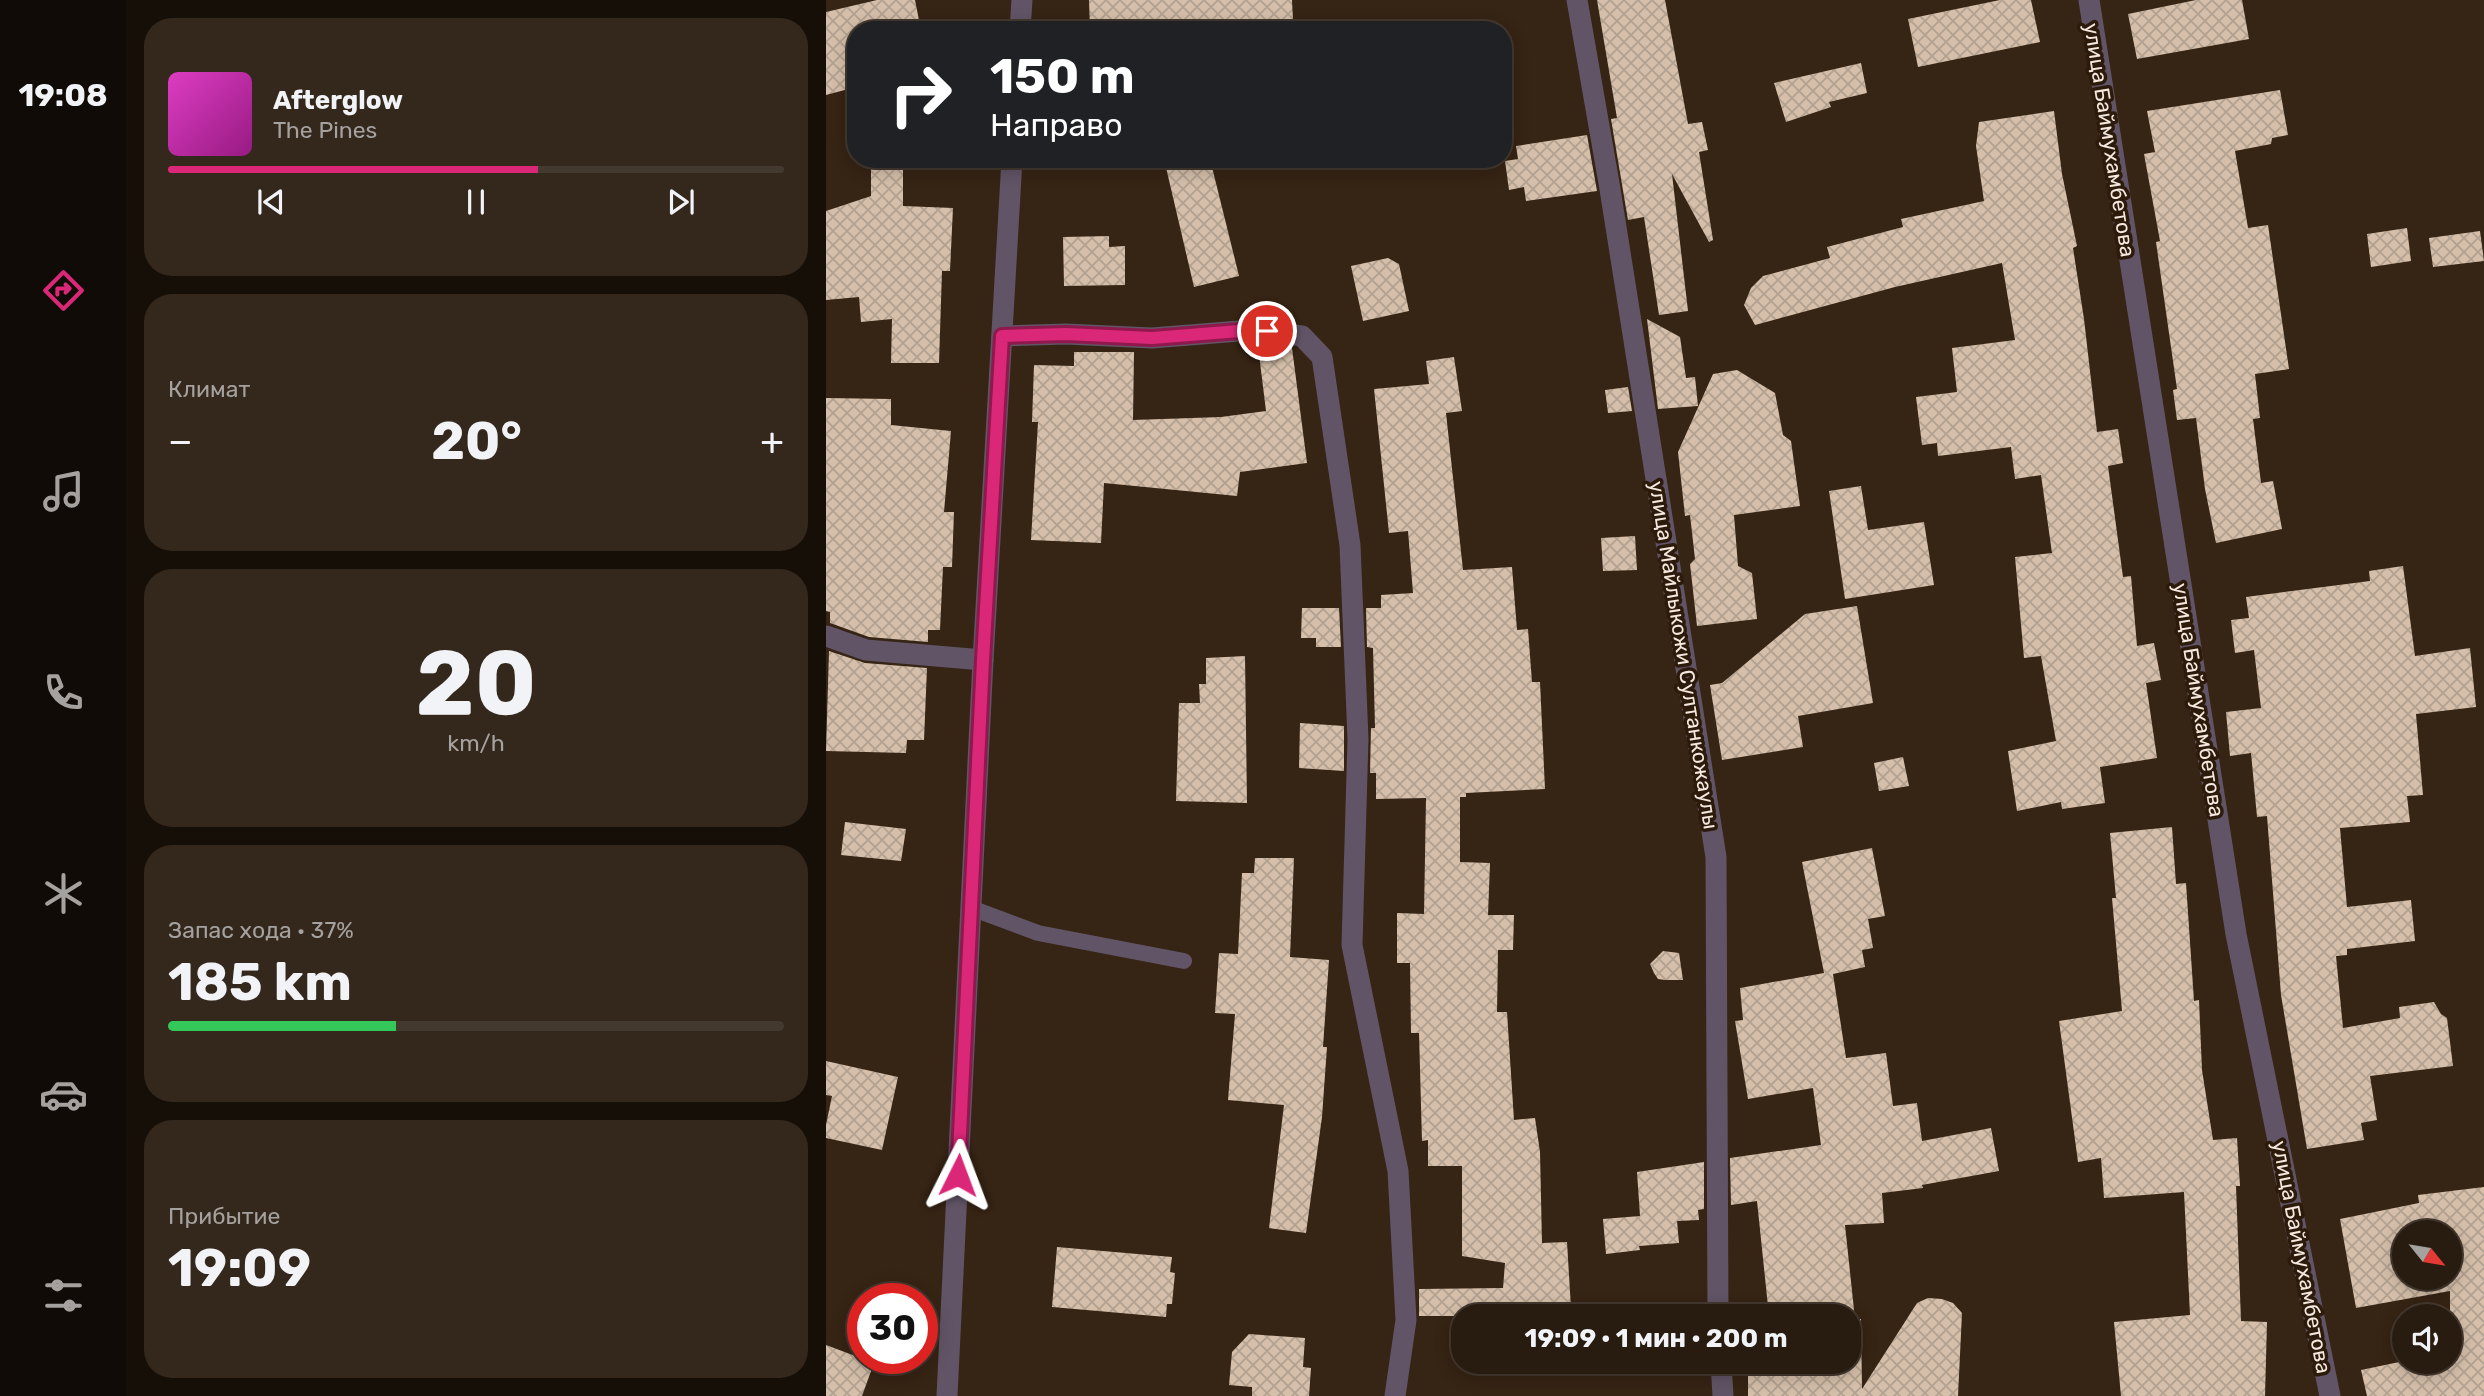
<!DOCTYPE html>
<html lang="ru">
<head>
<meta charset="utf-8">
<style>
  :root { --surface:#281b0f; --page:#34281d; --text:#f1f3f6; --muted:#a5a19e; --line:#44392f; --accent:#db2777 }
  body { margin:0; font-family:Rubik,sans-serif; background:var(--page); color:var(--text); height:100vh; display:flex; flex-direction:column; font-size:26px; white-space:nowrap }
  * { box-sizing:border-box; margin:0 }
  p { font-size:23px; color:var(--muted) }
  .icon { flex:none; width:38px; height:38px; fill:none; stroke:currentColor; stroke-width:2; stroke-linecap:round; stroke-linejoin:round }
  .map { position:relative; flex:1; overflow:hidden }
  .drawer { display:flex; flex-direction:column; gap:18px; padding:18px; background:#160f08; width:700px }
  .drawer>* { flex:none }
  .banner { position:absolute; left:21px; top:21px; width:665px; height:147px; border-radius:28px; box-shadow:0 4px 18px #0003,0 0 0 2px var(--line); background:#202124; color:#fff; overflow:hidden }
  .needle { width:46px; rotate:120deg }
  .controls { position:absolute; left:1566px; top:1220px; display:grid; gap:14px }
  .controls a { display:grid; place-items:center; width:70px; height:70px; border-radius:50%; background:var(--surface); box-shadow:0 4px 18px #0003,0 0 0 2px var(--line); font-size:35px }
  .speed { position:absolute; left:21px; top:1283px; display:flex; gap:14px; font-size:35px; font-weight:700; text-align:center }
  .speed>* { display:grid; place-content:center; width:91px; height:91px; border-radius:50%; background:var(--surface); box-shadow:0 4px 18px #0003,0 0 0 2px var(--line); line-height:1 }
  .speed .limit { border:10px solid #d22; background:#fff; color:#111 }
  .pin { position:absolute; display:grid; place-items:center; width:60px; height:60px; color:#fff; margin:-30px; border:4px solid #fff; border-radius:50%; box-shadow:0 2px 7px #0007 }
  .me { position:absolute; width:77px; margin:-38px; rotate:3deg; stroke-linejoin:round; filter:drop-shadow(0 0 5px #0008) }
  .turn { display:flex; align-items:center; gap:24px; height:147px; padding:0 28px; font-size:32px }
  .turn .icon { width:91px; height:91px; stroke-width:2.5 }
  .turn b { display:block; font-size:49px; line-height:60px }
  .big { font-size:52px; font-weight:700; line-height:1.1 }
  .drawer .widget { flex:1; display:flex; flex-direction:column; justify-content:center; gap:10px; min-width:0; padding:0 24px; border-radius:28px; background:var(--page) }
  .drawer .dial { align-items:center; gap:0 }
  .dial b { font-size:91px; line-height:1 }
  .song { display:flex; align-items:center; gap:21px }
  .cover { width:84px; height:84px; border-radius:10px; background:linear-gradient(135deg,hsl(310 70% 55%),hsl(310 70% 35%)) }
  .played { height:7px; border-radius:4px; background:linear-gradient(90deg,var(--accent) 60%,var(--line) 60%) }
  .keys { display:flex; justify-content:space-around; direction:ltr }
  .heat { display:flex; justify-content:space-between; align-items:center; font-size:38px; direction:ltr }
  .charge { height:10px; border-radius:5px; background:linear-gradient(90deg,#34c759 37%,var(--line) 0) }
  .trip { position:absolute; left:625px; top:1304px; width:410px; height:70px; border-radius:28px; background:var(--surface); box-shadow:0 4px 18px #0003,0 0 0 2px var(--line); font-weight:700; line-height:70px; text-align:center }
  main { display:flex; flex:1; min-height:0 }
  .tab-bar { display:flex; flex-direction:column; width:126px; justify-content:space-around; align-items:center; background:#100b06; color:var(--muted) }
  .tab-bar .icon { width:49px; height:49px }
  .tab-bar .selected { color:var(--accent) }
  .tab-bar b { font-size:32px; color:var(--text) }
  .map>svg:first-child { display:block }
</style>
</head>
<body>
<main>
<nav class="tab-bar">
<b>19:08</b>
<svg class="icon selected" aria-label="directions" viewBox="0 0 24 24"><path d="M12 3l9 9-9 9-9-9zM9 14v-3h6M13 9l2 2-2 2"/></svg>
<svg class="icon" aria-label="music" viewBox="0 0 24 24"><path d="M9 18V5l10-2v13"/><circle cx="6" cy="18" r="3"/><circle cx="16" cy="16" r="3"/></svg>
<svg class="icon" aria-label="phone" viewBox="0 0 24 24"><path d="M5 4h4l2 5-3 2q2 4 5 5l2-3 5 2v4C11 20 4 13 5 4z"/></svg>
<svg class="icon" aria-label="climate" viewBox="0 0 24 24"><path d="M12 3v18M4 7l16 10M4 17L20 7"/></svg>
<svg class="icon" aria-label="car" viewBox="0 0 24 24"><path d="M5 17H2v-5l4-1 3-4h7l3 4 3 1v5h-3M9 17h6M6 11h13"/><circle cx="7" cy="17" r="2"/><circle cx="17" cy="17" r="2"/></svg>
<svg class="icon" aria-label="filters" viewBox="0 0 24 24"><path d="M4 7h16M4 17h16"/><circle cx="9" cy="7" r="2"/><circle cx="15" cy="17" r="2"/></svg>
</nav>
<section class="drawer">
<div class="widget">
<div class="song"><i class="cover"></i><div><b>Afterglow</b><p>The Pines</p></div></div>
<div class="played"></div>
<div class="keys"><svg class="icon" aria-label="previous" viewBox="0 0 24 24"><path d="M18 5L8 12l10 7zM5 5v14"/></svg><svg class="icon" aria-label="pause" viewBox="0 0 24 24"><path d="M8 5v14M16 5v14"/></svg><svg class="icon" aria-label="next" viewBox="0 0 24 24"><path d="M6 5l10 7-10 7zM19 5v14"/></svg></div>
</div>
<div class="widget"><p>Климат</p>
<div class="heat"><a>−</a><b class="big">20°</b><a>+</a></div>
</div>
<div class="widget dial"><b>20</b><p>km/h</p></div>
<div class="widget"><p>Запас хода · 37%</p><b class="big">185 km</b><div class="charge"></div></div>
<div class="widget"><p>Прибытие</p><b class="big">19:09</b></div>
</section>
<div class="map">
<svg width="1658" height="1396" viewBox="0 0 1658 1396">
  <defs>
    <pattern id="building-cross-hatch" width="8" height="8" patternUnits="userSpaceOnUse" patternTransform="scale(1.75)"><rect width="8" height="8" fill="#d5bfaa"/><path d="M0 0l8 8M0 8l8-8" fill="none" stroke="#b2a190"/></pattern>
  </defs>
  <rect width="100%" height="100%" fill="#362414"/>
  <g fill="url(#building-cross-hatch)" fill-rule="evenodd">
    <path d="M 51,0 L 89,0 L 95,30 L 30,30 L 30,87 L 0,95 L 0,12 Z"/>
    <path d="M 263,0 L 466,0 L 467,21 L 402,27 L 402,30 L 264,30 Z"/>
    <path d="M 771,0 L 839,0 L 862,124 L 876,122 L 882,150 L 873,152 L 887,240 L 883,242 L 846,174 L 862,311 L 833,315 L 818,217 L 802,220 L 785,119 L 791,118 Z"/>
    <path d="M 1174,0 L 1205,0 L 1214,42 L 1092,67 L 1082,19 Z"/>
    <path d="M 1370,0 L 1416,0 L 1423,39 L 1311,59 L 1302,14 Z"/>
    <path d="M 1035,63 L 1041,93 L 1003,102 L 1005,107 L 960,122 L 948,83 Z"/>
    <path d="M 1454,90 L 1462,135 L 1446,138 L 1445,144 L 1409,151 L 1422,228 L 1442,225 L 1463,369 L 1429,374 L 1434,418 L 1427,419 L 1435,483 L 1447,481 L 1456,529 L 1390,543 L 1379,489 L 1370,418 L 1351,420 L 1347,390 L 1351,389 L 1330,242 L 1334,241 L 1318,154 L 1329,152 L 1321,111 Z"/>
    <path d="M 1228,111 L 1236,174 L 1251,246 L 1247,248 L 1258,319 L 1271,432 L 1292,429 L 1297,463 L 1282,466 L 1297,577 L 1305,576 L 1311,646 L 1328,643 L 1335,680 L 1320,683 L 1331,758 L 1274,767 L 1279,803 L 1236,809 L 1235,802 L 1191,811 L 1182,751 L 1230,741 L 1215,656 L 1198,658 L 1189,557 L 1226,553 L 1215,475 L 1189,479 L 1185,447 L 1112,456 L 1111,443 L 1096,445 L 1090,397 L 1131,392 L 1126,348 L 1189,340 L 1176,263 L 1069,287 L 929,325 L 918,305 L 925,288 L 937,276 L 1004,258 L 1001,247 L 1077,227 L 1075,219 L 1158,201 L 1150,146 L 1153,122 Z"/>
    <path d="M 761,135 L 771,191 L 700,201 L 698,187 L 683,190 L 679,161 L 692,159 L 690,146 Z"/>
    <path d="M 45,159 L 77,159 L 77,206 L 127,208 L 124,271 L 116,271 L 113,363 L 65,363 L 66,319 L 35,322 L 33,297 L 0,300 L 0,211 L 45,196 Z"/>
    <path d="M 338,159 L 384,159 L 413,276 L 368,287 Z"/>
    <path d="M 1581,228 L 1585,261 L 1545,267 L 1541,234 Z"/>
    <path d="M 1654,231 L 1658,261 L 1607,267 L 1603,238 Z"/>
    <path d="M 283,236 L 283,247 L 299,246 L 299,285 L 238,286 L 237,237 Z"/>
    <path d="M 562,258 L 573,264 L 583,311 L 537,321 L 525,266 Z"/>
    <path d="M 821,319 L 854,337 L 860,378 L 869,377 L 872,406 L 832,409 Z"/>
    <path d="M 440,345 L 466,348 L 481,463 L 414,472 L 411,496 L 278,483 L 275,543 L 205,540 L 212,422 L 206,422 L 208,365 L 248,366 L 248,352 L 308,352 L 307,420 L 395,417 L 440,411 L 432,346 Z"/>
    <path d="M 628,357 L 636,411 L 620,413 L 637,570 L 686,567 L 691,630 L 702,629 L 706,682 L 714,682 L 719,789 L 640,793 L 640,797 L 634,797 L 634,862 L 664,863 L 662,915 L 688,915 L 687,950 L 672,950 L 671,1012 L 681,1012 L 688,1120 L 709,1118 L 714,1152 L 716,1243 L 741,1242 L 745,1308 L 681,1311 L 681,1316 L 593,1316 L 593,1289 L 677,1288 L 679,1263 L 636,1256 L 636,1166 L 602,1166 L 602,1140 L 596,1141 L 593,1033 L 585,1033 L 584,963 L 571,963 L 571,913 L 598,914 L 600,798 L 550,799 L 550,773 L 544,773 L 545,728 L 549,728 L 547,648 L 541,647 L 540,608 L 555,608 L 555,595 L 587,593 L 582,531 L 563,533 L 548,389 L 603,384 L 600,361 Z"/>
    <path d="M 911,370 L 949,393 L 957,435 L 965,441 L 974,506 L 908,515 L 912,566 L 926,573 L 931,619 L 871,626 L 864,564 L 869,559 L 864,515 L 859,516 L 852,452 L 887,374 Z"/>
    <path d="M 802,387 L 806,411 L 782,413 L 779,390 Z"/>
    <path d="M 0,398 L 65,399 L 65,425 L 125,431 L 118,512 L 128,512 L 126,567 L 117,567 L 114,630 L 102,630 L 102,642 L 43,637 L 4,623 L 4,612 L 0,611 Z"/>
    <path d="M 1035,486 L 1042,530 L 1098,522 L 1108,585 L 1019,599 L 1003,491 Z"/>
    <path d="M 809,536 L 811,570 L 777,571 L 775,538 Z"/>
    <path d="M 1577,566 L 1589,656 L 1644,648 L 1650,707 L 1590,714 L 1597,795 L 1581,796 L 1584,822 L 1514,828 L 1521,907 L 1585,900 L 1589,941 L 1521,949 L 1521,955 L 1510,956 L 1517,1028 L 1574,1018 L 1573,1007 L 1608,1002 L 1615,1014 L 1621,1018 L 1627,1066 L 1544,1076 L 1551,1120 L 1535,1123 L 1538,1140 L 1481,1149 L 1455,995 L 1441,816 L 1431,817 L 1425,753 L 1404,756 L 1400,712 L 1435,708 L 1428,650 L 1409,653 L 1405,620 L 1423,618 L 1420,597 L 1544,581 L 1543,571 Z"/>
    <path d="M 1031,606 L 1047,703 L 972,716 L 977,747 L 896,760 L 884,685 L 896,683 L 979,614 Z"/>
    <path d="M 476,608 L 513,608 L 515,647 L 490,647 L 490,638 L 475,638 Z"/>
    <path d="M 3,651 L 39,663 L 101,668 L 98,740 L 81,740 L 80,753 L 0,751 Z"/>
    <path d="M 419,656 L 421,803 L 350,801 L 353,703 L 374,703 L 373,684 L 380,684 L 380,658 Z"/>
    <path d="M 474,723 L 518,726 L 518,771 L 473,768 Z"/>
    <path d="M 1077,757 L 1083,786 L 1053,791 L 1048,763 Z"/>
    <path d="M 19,822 L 80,829 L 75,861 L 15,855 Z"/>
    <path d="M 1346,827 L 1350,884 L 1360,883 L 1368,1001 L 1373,1000 L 1376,1070 L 1387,1140 L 1411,1138 L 1414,1186 L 1410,1186 L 1415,1321 L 1441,1322 L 1439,1396 L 1295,1396 L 1288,1322 L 1364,1315 L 1358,1192 L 1278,1198 L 1275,1158 L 1252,1162 L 1233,1021 L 1296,1011 L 1286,898 L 1290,898 L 1284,833 Z"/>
    <path d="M 1046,848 L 1059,916 L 1042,919 L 1047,948 L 1036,950 L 1039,967 L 1007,974 L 1020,1058 L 1060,1053 L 1067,1106 L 1091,1103 L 1096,1141 L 1165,1128 L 1173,1171 L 1096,1185 L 1097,1188 L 1056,1193 L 1058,1223 L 1019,1225 L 1029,1319 L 1035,1319 L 1036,1389 L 1091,1303 L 1102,1298 L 1116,1299 L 1127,1303 L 1136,1313 L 1132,1396 L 922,1396 L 922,1362 L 1022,1362 L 1022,1316 L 943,1316 L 931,1201 L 905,1205 L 904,1158 L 995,1145 L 987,1088 L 922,1099 L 909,1021 L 917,1020 L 914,988 L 998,973 L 976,862 Z"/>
    <path d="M 429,858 L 468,858 L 464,957 L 503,960 L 497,1047 L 501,1047 L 496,1117 L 480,1233 L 443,1228 L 458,1105 L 402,1100 L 409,1014 L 389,1013 L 393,953 L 412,954 L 416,873 L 428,873 Z"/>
    <path d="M 837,951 L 853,953 L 857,980 L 839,980 L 832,979 L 828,973 L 824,964 Z"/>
    <path d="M 0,1061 L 72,1077 L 56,1150 L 0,1138 L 0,1125 L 6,1096 L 0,1095 Z"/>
    <path d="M 878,1162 L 878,1209 L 872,1210 L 873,1220 L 851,1221 L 853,1243 L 813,1246 L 814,1250 L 780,1254 L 777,1219 L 814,1216 L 811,1172 Z"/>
    <path d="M 1658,1187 L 1658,1396 L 1541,1396 L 1535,1370 L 1578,1361 L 1624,1362 L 1624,1291 L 1530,1308 L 1514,1219 L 1593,1203 L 1592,1195 ZM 1578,1232 L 1624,1232 L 1624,1278 L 1578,1278 Z"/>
    <path d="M 231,1247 L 346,1257 L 344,1272 L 349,1273 L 346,1304 L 341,1304 L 340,1317 L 226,1307 Z"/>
    <path d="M 423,1334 L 479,1338 L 477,1367 L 485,1368 L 483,1396 L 426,1396 L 426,1387 L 403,1385 L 406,1352 Z"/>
    <path d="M 0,1345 L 48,1363 L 36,1396 L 0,1396 Z"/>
  </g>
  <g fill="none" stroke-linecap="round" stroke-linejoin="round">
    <path stroke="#615466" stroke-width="16" d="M 145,908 L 212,933 L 358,961"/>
    <g stroke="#615466" stroke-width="21">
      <path d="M 751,0 L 783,183 L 890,857 L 892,1316"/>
      <path d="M 1263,0 L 1410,934 L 1504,1396"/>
      <path d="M 194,30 L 196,0"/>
      <path d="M 176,336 L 240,334 L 326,338 L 426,330 L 476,336 L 496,357 L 524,545 L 532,739 L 526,945 L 572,1171 L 580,1320 L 569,1396"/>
      <path d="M 0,636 L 40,650 L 157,660"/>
      <path d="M 895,1362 L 897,1396"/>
      <path d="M 121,1396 L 157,660 L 186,159"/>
    </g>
  </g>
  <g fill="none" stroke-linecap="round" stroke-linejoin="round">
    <defs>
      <path id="route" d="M 132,1175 L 157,660 L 176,336 L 240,334 L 326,338 L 426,330 L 441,331"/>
    </defs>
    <use href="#route" stroke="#8e194d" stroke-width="18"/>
    <use href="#route" stroke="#db2777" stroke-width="12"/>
  </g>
  <g text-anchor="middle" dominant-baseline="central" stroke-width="7" stroke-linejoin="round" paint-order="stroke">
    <g font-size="21" fill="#f5e9df" stroke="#2c1b0b">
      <text transform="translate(1284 140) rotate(81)">улица Баймухамбетова</text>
      <text transform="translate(858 655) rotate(81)">улица Майлыкожи Султанкожаулы</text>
      <text transform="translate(1373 700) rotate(81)">улица Баймухамбетова</text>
      <text transform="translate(1476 1257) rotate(79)">улица Баймухамбетова</text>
    </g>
  </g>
</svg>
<div class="controls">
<a><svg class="needle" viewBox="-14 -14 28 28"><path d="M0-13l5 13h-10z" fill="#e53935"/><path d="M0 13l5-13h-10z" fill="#a5a19e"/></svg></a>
<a><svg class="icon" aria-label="sound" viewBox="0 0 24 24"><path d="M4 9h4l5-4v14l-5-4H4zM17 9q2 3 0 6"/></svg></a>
</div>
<div class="speed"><div class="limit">30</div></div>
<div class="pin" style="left:441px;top:331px;background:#d93025"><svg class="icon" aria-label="arrive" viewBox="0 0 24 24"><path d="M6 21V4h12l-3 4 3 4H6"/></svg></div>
<svg class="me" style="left:132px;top:1175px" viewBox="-20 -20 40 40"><path d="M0-17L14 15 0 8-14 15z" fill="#db2777" stroke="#fff" stroke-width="4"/></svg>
<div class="trip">19:09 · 1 мин · 200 m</div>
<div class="banner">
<div class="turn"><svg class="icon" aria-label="right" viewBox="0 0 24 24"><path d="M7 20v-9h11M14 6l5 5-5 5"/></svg><div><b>150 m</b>Направо</div></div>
</div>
</div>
</main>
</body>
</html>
